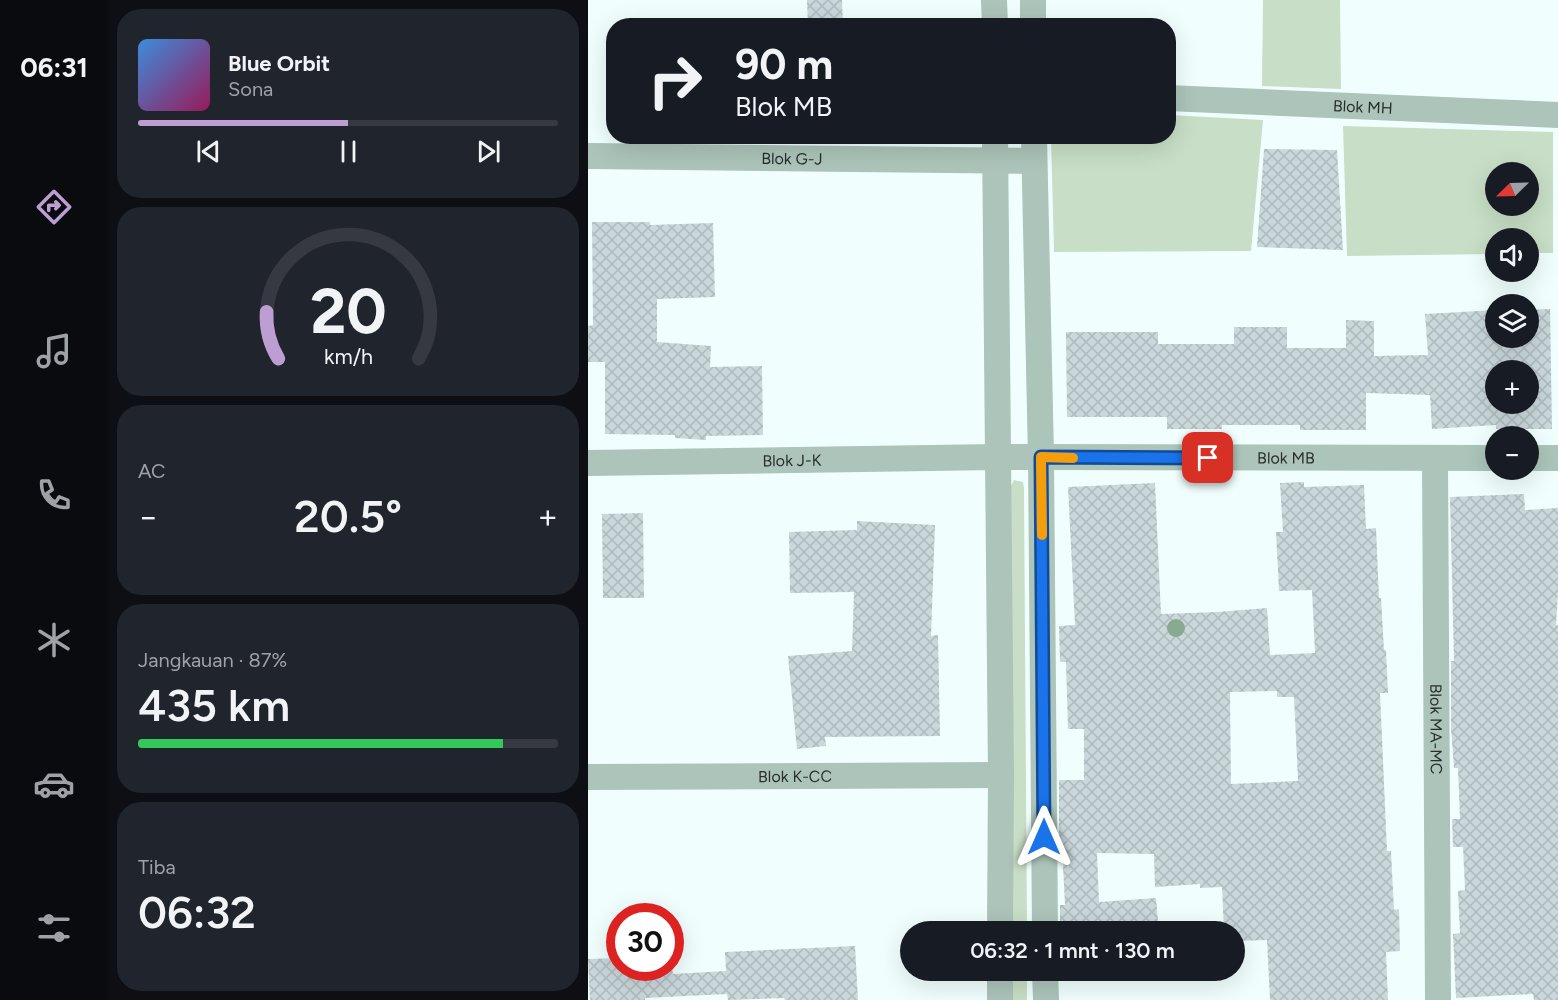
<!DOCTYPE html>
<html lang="id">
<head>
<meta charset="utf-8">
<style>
  :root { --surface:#171b24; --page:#20242c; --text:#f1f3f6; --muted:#9ea1a6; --line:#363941; --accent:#bd9ed2 }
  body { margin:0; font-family:Figtree,sans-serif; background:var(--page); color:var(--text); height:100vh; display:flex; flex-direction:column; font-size:22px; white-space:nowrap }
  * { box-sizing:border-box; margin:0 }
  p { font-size:20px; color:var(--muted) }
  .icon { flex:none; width:33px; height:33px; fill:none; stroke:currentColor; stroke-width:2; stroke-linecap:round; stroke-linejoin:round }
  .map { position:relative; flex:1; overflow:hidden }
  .details { display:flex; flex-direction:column; gap:9px; padding:9px; background:#0d0f14; width:480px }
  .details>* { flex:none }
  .banner { position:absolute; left:18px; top:18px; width:570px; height:126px; border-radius:24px; box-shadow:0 6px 24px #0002; background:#171b24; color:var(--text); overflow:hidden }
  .needle { width:39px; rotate:247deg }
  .fabs { position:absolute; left:897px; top:162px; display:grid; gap:12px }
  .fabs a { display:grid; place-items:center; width:54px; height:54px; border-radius:50%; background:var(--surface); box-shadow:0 6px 24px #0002; font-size:30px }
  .speed { position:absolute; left:18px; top:903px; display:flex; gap:12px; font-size:30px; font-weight:700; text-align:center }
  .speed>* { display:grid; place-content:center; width:78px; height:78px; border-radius:50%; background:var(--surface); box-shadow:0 6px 24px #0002; line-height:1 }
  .speed .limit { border:9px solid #d22; background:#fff; color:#111 }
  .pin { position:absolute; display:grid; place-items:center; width:51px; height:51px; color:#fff; margin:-26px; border-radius:12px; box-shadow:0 3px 9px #0006 }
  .me { position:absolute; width:66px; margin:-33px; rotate:0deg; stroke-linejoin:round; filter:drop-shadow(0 0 4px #0008) }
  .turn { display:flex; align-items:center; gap:21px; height:126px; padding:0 30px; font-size:27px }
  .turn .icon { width:78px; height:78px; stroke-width:2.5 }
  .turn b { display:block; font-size:42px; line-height:51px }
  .big { font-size:45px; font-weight:600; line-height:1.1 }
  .details .card { flex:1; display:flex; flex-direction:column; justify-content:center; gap:9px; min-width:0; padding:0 21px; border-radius:24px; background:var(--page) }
  .details .dial { align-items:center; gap:0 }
  .dial svg { height:156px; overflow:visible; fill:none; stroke:var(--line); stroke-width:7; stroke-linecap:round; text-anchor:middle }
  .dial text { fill:var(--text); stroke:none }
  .song { display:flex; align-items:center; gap:18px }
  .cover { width:72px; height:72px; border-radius:9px; background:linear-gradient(135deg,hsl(210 70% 55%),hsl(330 70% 35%)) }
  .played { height:6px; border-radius:3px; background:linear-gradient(90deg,var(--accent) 50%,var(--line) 50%) }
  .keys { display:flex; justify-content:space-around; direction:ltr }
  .heat { display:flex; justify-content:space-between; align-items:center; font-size:33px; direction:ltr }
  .charge { height:9px; border-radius:4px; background:linear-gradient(90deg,#34c759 87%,var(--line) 0) }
  .trip { position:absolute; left:312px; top:921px; width:345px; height:60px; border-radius:30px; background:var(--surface); box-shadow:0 6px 24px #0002; font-weight:600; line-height:60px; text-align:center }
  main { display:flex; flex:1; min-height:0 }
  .menu { display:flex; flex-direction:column; width:108px; justify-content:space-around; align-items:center; background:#090b0e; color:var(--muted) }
  .menu .icon { width:42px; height:42px }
  .menu .current { color:var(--accent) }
  .menu b { font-size:27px; color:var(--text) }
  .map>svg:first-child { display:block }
</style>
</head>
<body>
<main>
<nav class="menu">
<b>06:31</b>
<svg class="icon current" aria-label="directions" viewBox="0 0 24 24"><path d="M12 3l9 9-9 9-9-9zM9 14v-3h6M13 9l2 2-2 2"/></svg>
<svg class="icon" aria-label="music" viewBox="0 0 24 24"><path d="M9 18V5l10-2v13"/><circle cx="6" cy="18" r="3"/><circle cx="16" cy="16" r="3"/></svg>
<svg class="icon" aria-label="phone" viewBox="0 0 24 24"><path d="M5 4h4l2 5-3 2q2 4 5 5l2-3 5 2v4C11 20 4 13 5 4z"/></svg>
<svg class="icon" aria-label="climate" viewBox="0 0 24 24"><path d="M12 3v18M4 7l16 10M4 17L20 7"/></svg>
<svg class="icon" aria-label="car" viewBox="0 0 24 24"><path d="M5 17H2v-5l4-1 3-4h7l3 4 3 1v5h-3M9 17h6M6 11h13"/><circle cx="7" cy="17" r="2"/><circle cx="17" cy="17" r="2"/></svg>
<svg class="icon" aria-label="filters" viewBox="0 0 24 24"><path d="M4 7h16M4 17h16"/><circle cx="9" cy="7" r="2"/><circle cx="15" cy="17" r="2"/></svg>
</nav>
<section class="details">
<div class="card">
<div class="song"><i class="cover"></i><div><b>Blue Orbit</b><p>Sona</p></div></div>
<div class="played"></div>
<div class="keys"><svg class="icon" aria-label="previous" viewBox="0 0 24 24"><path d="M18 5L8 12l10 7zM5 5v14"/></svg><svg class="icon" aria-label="pause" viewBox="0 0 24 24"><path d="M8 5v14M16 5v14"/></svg><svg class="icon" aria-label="next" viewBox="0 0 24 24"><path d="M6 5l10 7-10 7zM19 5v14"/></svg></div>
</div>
<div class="card dial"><svg viewBox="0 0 100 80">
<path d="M14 69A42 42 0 1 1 86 69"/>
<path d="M14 69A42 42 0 0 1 8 45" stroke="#bd9ed2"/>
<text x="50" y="56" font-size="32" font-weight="700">20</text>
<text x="50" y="72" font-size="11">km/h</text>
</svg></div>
<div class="card"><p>AC</p>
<div class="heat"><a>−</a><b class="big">20.5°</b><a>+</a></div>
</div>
<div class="card"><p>Jangkauan · 87%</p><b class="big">435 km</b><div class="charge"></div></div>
<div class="card"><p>Tiba</p><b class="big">06:32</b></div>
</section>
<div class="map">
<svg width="970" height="1000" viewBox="0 0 970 1000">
  <defs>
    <pattern id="building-cross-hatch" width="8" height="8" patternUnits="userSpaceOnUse" patternTransform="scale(1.5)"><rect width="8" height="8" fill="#cad8db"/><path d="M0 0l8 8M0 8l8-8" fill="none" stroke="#aebabc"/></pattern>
  </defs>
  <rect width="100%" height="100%" fill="#f0fffe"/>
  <g fill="#c8dec6" fill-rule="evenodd">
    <path d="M 675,0 L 752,0 L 753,89 L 674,86 Z"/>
    <path d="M 581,115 L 675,120 L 663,251 L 466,252 L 463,137 L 580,136 Z"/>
    <path d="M 755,126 L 965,132 L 965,253 L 941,253 L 940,238 L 908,238 L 907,254 L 759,256 ZM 908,172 L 940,172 L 940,206 L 908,206 Z"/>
    <path d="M 426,480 L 435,482 L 436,488 L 439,932 L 425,931 L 422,488 Z"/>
    <rect x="425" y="971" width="14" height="29"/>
  </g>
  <g fill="url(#building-cross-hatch)" fill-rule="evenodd">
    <path d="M 219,0 L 254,0 L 255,26 L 220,26 Z"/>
    <path d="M 676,149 L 749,150 L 755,250 L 669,247 Z"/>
    <path d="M 4,222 L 62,222 L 62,225 L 125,223 L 127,297 L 69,299 L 69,342 L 123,346 L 122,367 L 174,366 L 175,435 L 118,436 L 118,440 L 87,438 L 87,435 L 17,434 L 17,362 L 0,362 L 0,326 L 5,325 Z"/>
    <path d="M 962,309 L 964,429 L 908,429 L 908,425 L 844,429 L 842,395 L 778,393 L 778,430 L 712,430 L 712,425 L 634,425 L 634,429 L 579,429 L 579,417 L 479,417 L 478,332 L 570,332 L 570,344 L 646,344 L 646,327 L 699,327 L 699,348 L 758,348 L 758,320 L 786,321 L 786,356 L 840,355 L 837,314 L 908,310 L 908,338 L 940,338 L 940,310 ZM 908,370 L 940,370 L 940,404 L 908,404 Z"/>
    <path d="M 716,482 L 716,487 L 776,485 L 778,529 L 788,528 L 791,598 L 793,598 L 796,650 L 798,650 L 800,693 L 792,693 L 799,851 L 803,851 L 806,910 L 811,909 L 812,951 L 798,952 L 800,1000 L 682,1000 L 679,940 L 646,941 L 646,932 L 636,932 L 634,887 L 612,888 L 612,884 L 567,887 L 566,854 L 509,853 L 511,902 L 568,898 L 571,932 L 472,932 L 472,905 L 477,905 L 474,846 L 471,846 L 471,780 L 496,780 L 496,729 L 480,729 L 478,662 L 472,662 L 471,626 L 487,625 L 480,487 L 567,483 L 573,614 L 630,612 L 679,608 L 682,655 L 727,653 L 724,590 L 691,591 L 688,532 L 695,532 L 692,483 ZM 689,691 L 689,697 L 706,697 L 710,781 L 643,784 L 642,692 Z"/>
    <path d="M 936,494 L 937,510 L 970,508 L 970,591 L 968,625 L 970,625 L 970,1000 L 946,1000 L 945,994 L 868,998 L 865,934 L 872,933 L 870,891 L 877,890 L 875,847 L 865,847 L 864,819 L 872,819 L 870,768 L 866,768 L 863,728 L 863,661 L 866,661 L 862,497 Z"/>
    <path d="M 55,513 L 56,598 L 15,598 L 14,514 Z"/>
    <path d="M 269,521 L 347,525 L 343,636 L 350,635 L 352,736 L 237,737 L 238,746 L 209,749 L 200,656 L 264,651 L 266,592 L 202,593 L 201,532 L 269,530 Z"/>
    <path d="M 267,946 L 270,1000 L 197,1000 L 196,998 L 140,1000 L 139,994 L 57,998 L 57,1000 L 2,1000 L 0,959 L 32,958 L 32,968 L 84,968 L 85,974 L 138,971 L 137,952 Z"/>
  </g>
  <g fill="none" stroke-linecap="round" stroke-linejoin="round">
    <g stroke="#acc4b9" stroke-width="26">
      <path d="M 406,0 L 407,26"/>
      <path d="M 445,0 L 445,26"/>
      <path id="s1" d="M 580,98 L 970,115"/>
      <path d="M 407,136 L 413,775 L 412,932"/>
      <path d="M 446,136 L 453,457 L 457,932"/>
      <path id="s2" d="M 0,156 L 446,161"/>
      <path d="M 940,458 L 970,458"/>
      <path id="s3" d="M 847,459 L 850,1000"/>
      <path id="s4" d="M 0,463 L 409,457 L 908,458"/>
      <path id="s5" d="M 0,777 L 413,775"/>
      <path d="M 457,970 L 458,1000"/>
      <path d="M 412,1000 L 412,970"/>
    </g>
  </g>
  <circle fill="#88aa8e" cx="588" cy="628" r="9"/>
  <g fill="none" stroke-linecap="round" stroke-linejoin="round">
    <defs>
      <path id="route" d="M 456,837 L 453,457 L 620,458"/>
    </defs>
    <use href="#route" stroke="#114b97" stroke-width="15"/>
    <use href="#route" stroke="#1a73e8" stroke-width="10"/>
    <path stroke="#f59e0b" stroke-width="10" d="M 454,535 L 453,457 L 485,458"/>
  </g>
  <g text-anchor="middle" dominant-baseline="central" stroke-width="6" stroke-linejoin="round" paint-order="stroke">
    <g font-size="16" fill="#282e2d" stroke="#fff">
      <text stroke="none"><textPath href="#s1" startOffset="195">Blok MH</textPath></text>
      <text stroke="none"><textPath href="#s2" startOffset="204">Blok G-J</textPath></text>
      <text stroke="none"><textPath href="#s4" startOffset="698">Blok MB</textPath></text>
      <text stroke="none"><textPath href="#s4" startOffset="204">Blok J-K</textPath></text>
      <text stroke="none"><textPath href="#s3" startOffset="270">Blok MA-MC</textPath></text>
      <text stroke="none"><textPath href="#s5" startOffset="207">Blok K-CC</textPath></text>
    </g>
  </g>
</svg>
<div class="fabs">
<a><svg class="needle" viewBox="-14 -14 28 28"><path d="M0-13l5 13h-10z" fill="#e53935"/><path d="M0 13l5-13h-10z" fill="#9ea1a6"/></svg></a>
<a><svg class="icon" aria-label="sound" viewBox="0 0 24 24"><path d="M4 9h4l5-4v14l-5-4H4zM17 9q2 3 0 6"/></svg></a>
<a><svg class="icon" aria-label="layers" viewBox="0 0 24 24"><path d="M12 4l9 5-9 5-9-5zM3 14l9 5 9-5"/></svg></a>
<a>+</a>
<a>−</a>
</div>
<div class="speed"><div class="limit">30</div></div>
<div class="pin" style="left:620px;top:458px;background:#d93025"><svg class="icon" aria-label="arrive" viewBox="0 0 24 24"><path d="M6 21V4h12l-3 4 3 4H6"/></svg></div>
<svg class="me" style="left:456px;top:837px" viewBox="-20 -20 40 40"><path d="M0-17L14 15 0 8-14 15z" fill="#1a73e8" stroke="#fff" stroke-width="4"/></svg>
<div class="trip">06:32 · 1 mnt · 130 m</div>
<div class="banner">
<div class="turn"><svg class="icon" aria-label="right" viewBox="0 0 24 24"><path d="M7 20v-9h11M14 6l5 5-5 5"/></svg><div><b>90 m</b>Blok MB</div></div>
</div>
</div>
</main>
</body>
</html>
